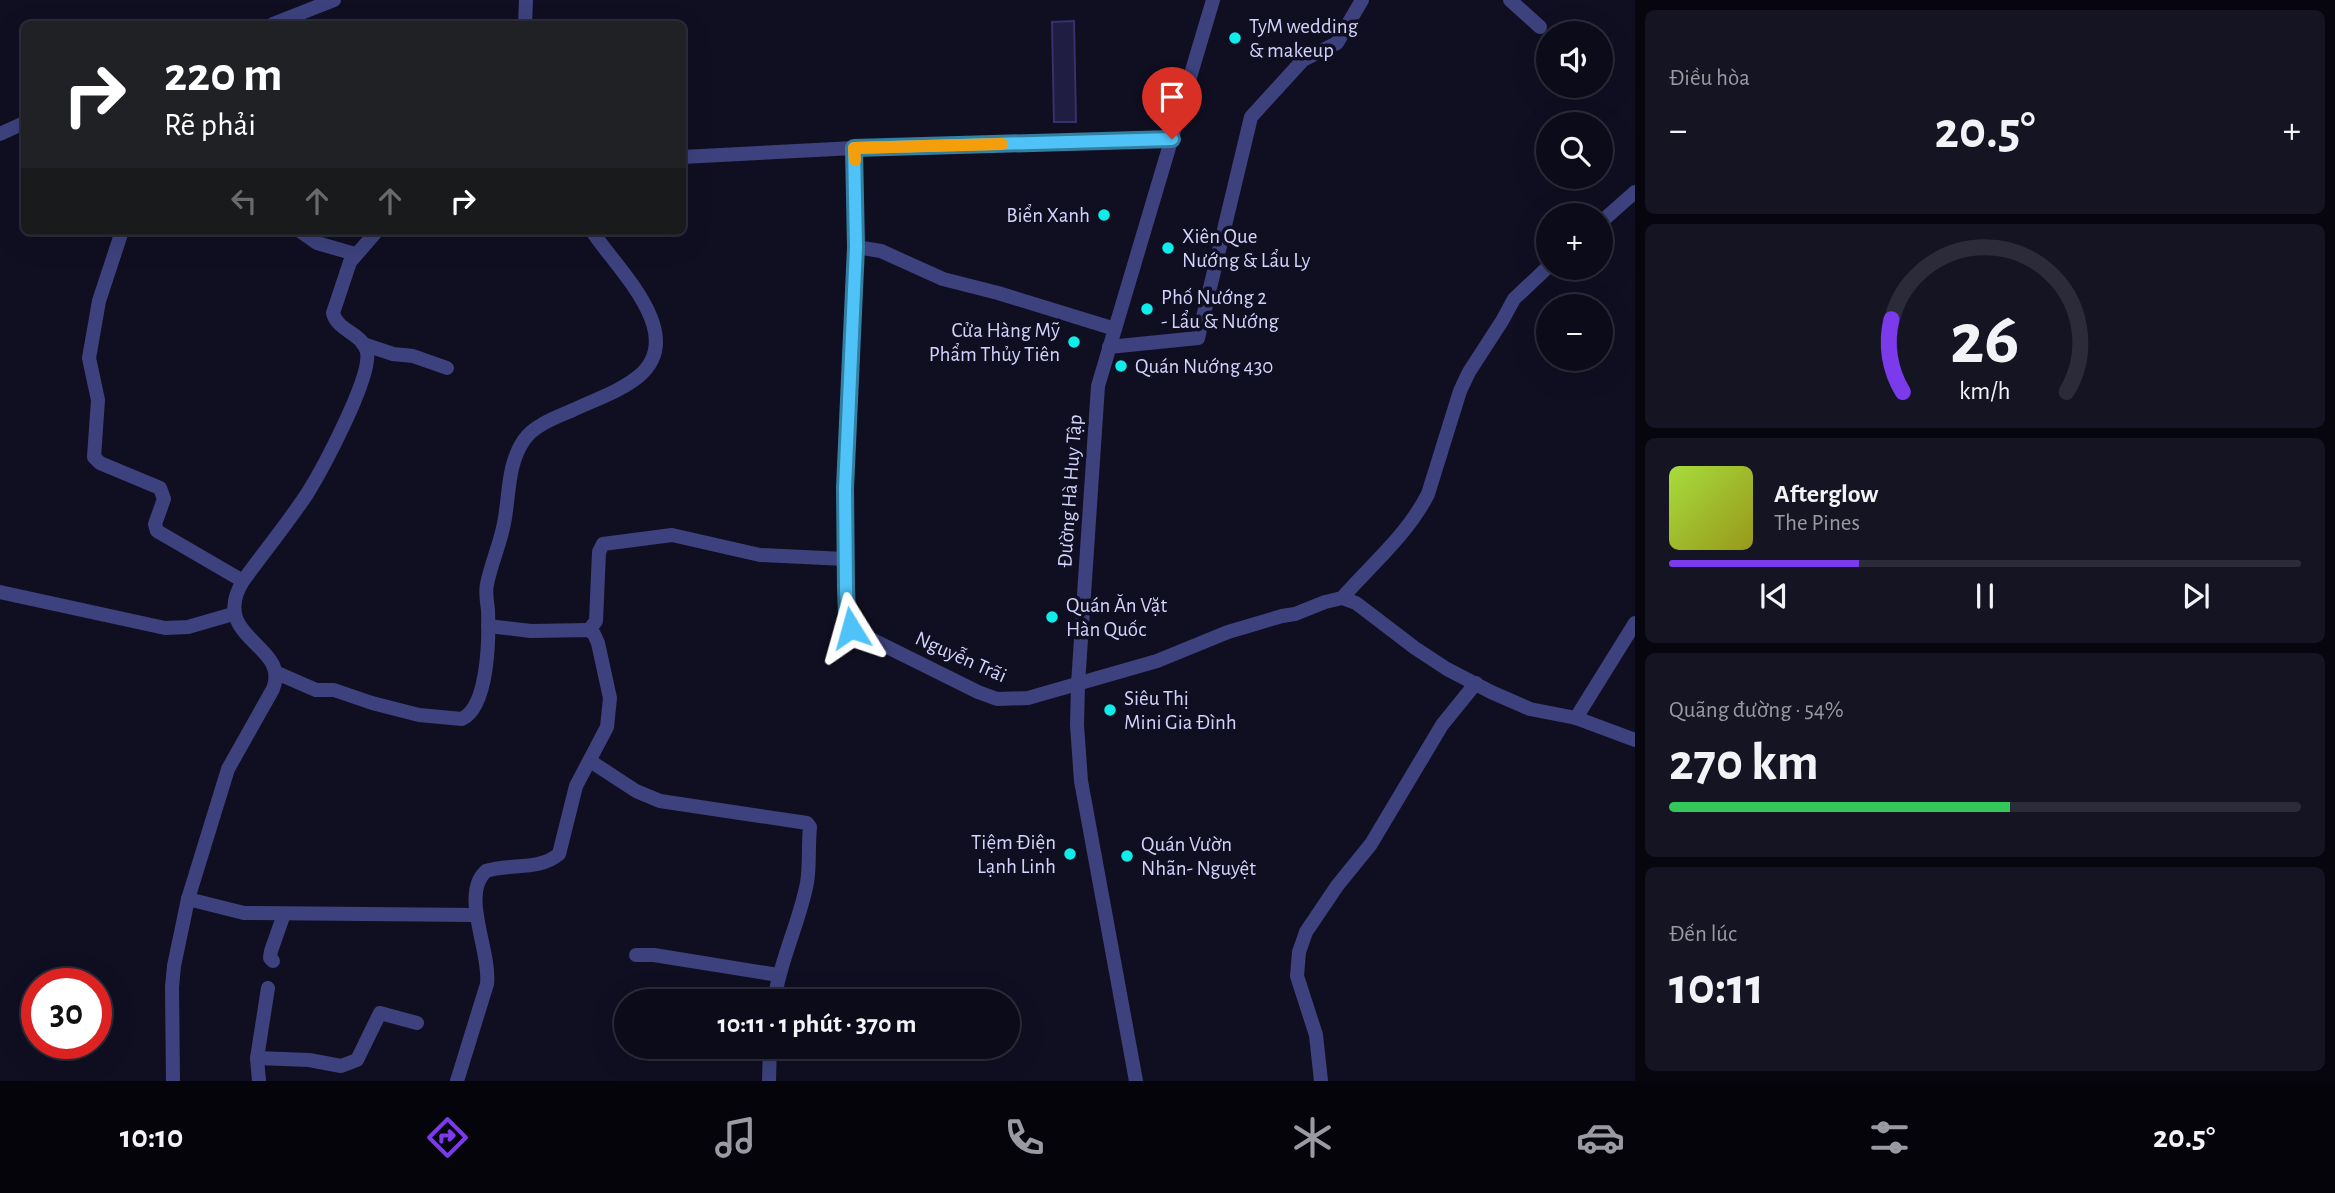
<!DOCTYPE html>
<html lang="vi">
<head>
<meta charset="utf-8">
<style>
  :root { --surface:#0c0b1a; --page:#151423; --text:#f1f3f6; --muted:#9a9ba2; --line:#2c2b39; --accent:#7c3aed }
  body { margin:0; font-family:"Alegreya Sans",sans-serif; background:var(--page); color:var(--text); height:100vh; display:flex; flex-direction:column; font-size:26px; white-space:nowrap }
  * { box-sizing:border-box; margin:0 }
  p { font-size:23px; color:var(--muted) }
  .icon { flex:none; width:38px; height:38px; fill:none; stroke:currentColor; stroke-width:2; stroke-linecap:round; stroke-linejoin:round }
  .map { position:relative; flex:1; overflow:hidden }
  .sheet { display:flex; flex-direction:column; gap:10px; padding:10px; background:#07060e; width:700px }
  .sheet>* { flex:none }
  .top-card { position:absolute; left:21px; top:21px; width:665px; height:214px; border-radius:10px; box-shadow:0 7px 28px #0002,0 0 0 2px var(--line); background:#202124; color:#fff; overflow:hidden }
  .fabs { position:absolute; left:1536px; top:21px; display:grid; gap:14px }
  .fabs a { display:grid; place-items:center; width:77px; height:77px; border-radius:50%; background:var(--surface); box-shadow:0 7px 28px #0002,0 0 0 2px var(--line); font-size:35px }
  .speed { position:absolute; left:21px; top:968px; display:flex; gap:14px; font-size:35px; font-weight:700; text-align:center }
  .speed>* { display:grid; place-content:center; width:91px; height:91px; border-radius:50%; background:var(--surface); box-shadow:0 7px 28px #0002,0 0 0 2px var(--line); line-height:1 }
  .speed .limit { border:10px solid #d22; background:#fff; color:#111 }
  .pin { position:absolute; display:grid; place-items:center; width:60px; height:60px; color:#fff; margin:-72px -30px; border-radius:50% 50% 50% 0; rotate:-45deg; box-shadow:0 0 7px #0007 }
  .pin .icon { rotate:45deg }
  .me { position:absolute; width:77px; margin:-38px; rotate:352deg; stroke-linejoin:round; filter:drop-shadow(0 0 5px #0008) }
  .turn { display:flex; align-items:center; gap:24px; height:147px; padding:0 28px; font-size:32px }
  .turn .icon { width:91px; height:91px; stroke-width:2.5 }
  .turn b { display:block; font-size:49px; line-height:60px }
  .lanes { display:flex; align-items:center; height:66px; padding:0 28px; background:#0003; justify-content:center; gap:35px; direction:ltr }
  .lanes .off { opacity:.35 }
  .big { font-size:52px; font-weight:700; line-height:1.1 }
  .sheet .tile { flex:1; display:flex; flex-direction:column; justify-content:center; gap:10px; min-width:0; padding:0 24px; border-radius:10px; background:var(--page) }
  .sheet .dial { align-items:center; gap:0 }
  .dial svg { height:182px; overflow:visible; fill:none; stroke:var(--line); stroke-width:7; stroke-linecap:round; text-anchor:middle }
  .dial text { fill:var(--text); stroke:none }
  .song { display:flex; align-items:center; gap:21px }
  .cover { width:84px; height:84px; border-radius:10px; background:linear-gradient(135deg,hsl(80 70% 55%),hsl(60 70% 35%)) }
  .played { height:7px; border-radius:4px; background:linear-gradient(90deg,var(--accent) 30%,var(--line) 30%) }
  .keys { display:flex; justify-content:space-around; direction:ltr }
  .heat { display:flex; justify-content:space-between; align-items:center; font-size:38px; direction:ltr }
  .charge { height:10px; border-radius:5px; background:linear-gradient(90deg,#34c759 54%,var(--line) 0) }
  .trip { position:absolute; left:614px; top:989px; width:406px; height:70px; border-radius:35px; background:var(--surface); box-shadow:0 7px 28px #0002,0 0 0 2px var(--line); font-weight:700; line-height:70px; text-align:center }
  .dock { display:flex; height:112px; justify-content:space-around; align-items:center; background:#05040a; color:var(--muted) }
  .dock .icon { width:49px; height:49px }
  .dock .current { color:var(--accent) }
  .dock b { font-size:32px; color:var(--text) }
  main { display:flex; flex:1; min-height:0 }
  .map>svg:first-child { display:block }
</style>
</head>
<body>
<main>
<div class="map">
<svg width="1635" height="1081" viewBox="0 0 1635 1081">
  <rect width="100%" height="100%" fill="#100f22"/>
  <path fill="#201d42" stroke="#36306c" stroke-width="2" d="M 1074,21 L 1076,122 L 1054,122 L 1052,22 Z"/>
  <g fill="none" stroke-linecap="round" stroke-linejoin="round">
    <g stroke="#3d427e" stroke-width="14">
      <path d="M 1510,0 L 1540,27"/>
      <path d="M 525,24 L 526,0"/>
      <path d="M 854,148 L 856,247 L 846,465 L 845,559 L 847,614 L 851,628 L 857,632 L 978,692 L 997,699 L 1028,698 L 1157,661 L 1228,632 L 1282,616 L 1295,614 L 1325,602 L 1342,598 L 1356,603 L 1415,648 L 1447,669 L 1491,692 L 1530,709 L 1576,718 L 1635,740"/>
      <path d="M 682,157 L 854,148 L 1172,139"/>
      <path d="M 1601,222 L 1635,192"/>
      <path d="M 122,231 L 99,301 L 89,358 L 98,400 L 94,457 L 100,463 L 160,488 L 164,499 L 155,524 L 157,531 L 243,581"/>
      <path d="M 300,231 L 317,243 L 355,254"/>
      <path d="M 856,247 L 881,251 L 943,279 L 998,293 L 1115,329"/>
      <path d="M 363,344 L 393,354 L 413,356 L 447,368"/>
      <path d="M 1109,347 L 1198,338 L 1251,117 L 1303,60 L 1337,43 L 1362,0"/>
      <path d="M 0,592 L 165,628 L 188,627 L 233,614"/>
      <path d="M 1342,598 C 1371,565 1408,534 1428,494 L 1460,391 L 1469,372 L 1502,321 L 1514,299 L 1549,266"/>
      <path d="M 589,630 L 596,621 L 599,552 L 603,544 L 672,535 L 760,555 L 845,559"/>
      <path d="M 277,673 L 316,690 L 334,690 L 372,703 L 419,715 L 462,719 C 489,706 489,636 488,610 C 487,601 485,592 487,584 C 491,565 499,546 503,528 C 510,499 506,466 524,440 C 534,425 557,417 573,410 C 594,400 621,391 639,376 C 689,334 615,267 592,231"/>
      <path d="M 1576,718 L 1635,623"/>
      <path d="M 590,761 L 636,791 L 660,801 L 807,823 L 810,827 C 808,846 810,865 807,883 C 799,924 780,960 774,1001"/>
      <path d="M 188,899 L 244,913 L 476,915"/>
      <path d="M 636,955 L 654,955 L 778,975"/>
      <path d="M 273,961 L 270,958 L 271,951 L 284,914"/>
      <path d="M 257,1058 L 309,1060 L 341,1066 L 357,1060 L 380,1013 L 417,1023"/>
      <path d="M 173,1081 L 172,987 L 174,966 L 188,899 L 228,769 L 273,689 C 291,644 208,639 243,581 C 264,552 287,524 307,494 C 322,470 372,377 367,352 C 363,333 337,331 333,313 L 350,262 L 377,231"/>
      <path d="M 259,1081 L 257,1058 L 268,988"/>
      <path d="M 457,1081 L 487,984 C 491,951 460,894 486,871 C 511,863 539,871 559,854 L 576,786 L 607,727 L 610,698 L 598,643 L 594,634 L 589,630 L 531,631 L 488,626"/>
      <path d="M 769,1081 L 770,1046"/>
      <path d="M 1321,1081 L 1316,1035 L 1297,976 L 1299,952 L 1306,932 L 1337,886 L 1371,844 L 1442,725 L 1476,683"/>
    </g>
    <g stroke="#3d427e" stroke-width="14">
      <path d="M 273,24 L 334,0"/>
      <path d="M 0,134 L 24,123"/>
      <path d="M 1136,1081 L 1081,781 L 1077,725 L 1078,684 L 1098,386 L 1213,0"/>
    </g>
  </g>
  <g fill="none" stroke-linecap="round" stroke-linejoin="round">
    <defs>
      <path id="route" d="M 851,628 L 847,614 L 846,588 L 845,488 L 856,247 L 854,148 L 1172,139"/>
    </defs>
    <use href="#route" stroke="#337fa1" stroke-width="18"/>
    <use href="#route" stroke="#4fc3f7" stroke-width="12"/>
    <path stroke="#f59e0b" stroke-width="12" d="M 855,160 L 854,148 L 1002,144"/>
  </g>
  <g fill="#10ecea" stroke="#100f22" stroke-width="2.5">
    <circle cx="1235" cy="38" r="7"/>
    <circle cx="1104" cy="215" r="7"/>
    <circle cx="1168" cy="248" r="7"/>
    <circle cx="1147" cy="309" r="7"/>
    <circle cx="1074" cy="342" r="7"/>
    <circle cx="1121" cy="366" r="7"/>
    <circle cx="1052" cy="617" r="7"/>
    <circle cx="1110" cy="710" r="7"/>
    <circle cx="1070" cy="854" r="7"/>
    <circle cx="1127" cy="856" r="7"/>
  </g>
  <g text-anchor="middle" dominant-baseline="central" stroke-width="7" stroke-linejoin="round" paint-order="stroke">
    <g font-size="21" fill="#d3d3fc" stroke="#100f22" text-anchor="start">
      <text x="1249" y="26">TyM wedding<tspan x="1249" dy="24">&amp; makeup</tspan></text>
      <text x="1090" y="215" text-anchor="end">Biển Xanh</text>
      <text x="1182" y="236">Xiên Que<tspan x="1182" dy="24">Nướng &amp; Lẩu Ly</tspan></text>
      <text x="1161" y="297">Phố Nướng 2<tspan x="1161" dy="24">- Lẩu &amp; Nướng</tspan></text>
      <text x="1060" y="330" text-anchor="end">Cửa Hàng Mỹ<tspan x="1060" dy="24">Phẩm Thủy Tiên</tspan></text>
      <text x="1135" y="366">Quán Nướng 430</text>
      <text x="1066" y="605">Quán Ăn Vặt<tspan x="1066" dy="24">Hàn Quốc</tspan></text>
      <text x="1124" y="698">Siêu Thị<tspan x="1124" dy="24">Mini Gia Đình</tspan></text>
      <text x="1056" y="842" text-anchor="end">Tiệm Điện<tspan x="1056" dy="24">Lạnh Linh</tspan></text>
      <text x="1141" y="844">Quán Vườn<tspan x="1141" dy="24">Nhãn- Nguyệt</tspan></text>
    </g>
    <g font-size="21" fill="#d3d3fc" stroke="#100f22">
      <text transform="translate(1070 491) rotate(-86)">Đường Hà Huy Tập</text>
      <text transform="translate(961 657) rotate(24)">Nguyễn Trãi</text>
    </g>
  </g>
</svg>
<div class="fabs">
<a><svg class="icon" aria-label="sound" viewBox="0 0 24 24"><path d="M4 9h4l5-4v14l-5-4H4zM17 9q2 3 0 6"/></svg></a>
<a><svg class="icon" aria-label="search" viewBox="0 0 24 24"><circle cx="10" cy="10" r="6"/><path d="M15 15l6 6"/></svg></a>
<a>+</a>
<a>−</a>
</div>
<div class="speed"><div class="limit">30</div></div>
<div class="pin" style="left:1172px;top:139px;background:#d93025"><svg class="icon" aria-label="arrive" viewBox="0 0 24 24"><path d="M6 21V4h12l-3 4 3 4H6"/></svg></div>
<svg class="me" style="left:851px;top:628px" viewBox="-20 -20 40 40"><path d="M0-17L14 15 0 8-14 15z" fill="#4fc3f7" stroke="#fff" stroke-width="4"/></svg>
<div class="trip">10:11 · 1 phút · 370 m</div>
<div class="top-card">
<div class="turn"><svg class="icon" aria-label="right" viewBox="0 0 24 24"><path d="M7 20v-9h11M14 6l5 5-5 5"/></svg><div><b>220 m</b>Rẽ phải</div></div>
<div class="lanes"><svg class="icon off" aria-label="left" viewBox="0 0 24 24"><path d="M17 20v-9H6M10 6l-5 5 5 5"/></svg><svg class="icon off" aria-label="ahead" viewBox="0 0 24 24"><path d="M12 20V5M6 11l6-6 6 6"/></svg><svg class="icon off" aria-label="ahead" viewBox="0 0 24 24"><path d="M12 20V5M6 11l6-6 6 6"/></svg><svg class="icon" aria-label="right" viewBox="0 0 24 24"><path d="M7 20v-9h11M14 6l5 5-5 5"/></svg></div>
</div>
</div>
<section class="sheet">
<div class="tile"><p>Điều hòa</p>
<div class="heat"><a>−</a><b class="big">20.5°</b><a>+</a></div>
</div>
<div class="tile dial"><svg viewBox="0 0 100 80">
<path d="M14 69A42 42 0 1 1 86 69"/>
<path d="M14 69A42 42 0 0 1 9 37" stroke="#7c3aed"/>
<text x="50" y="56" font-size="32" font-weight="700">26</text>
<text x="50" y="72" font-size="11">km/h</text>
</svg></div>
<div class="tile">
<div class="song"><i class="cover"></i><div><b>Afterglow</b><p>The Pines</p></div></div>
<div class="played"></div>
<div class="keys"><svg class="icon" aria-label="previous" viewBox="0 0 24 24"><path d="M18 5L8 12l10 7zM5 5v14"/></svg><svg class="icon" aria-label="pause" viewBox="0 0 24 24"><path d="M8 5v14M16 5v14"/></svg><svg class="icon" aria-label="next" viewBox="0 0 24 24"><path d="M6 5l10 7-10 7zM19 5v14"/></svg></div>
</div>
<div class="tile"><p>Quãng đường · 54%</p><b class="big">270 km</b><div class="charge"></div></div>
<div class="tile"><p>Đến lúc</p><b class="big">10:11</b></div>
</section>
</main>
<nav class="dock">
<b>10:10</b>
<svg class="icon current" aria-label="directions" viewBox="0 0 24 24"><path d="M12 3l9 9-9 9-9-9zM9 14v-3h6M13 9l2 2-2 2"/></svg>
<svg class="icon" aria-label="music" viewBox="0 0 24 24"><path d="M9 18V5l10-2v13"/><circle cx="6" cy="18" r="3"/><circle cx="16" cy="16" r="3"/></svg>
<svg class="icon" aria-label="phone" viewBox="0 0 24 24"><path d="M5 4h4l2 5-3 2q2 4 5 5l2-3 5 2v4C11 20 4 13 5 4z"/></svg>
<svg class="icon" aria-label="climate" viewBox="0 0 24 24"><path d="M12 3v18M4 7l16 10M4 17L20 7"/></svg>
<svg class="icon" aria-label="car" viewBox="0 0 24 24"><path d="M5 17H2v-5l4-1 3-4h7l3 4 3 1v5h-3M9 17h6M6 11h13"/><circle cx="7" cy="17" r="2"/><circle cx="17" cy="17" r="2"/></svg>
<svg class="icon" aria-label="filters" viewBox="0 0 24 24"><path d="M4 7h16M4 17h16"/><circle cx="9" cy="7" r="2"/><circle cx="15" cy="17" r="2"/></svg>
<b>20.5°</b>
</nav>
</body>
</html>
